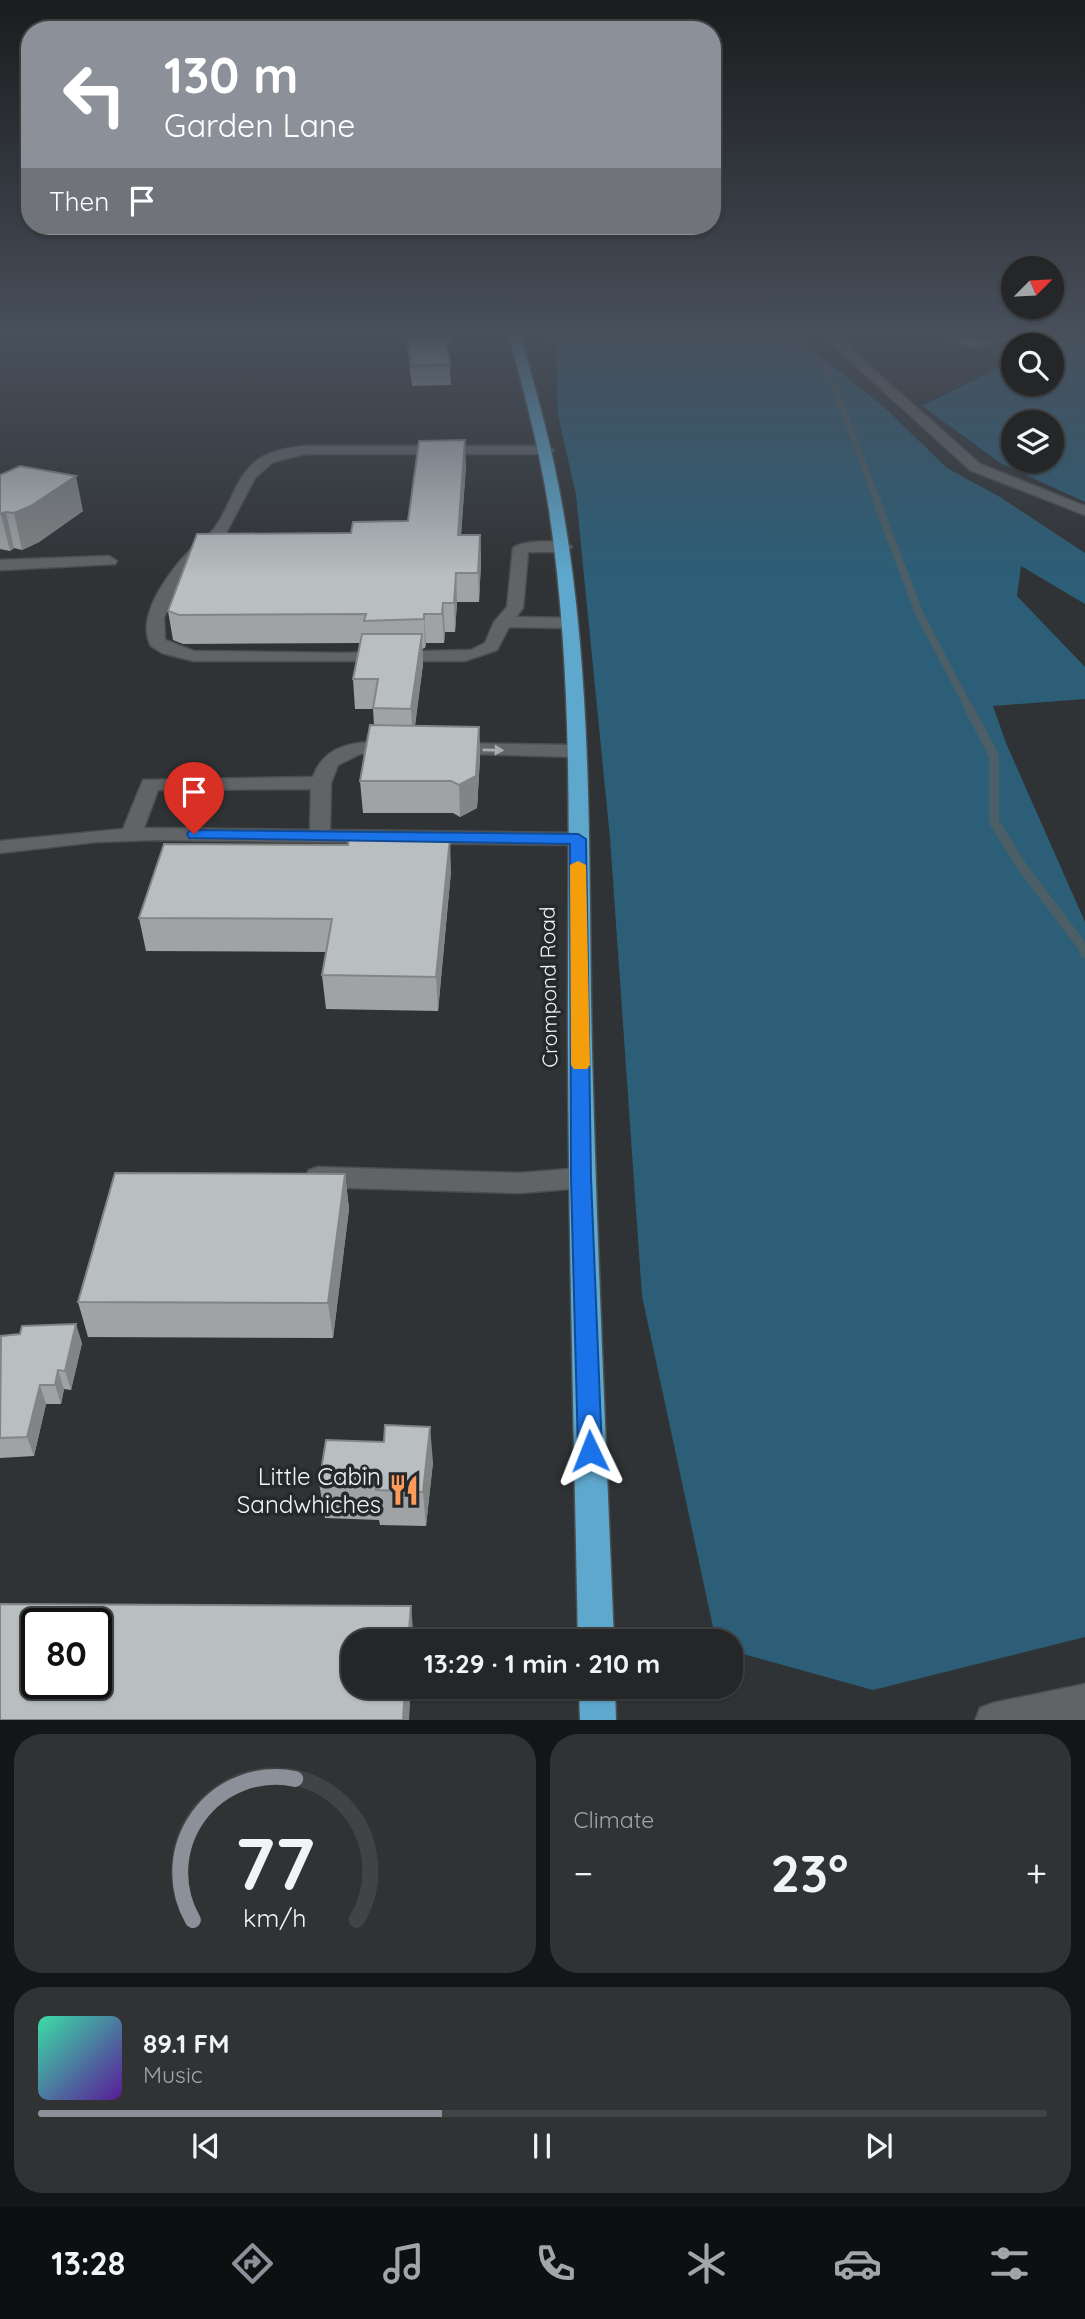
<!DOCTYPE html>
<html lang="en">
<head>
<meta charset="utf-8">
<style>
  :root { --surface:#242628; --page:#303234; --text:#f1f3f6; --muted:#a3a5a8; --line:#414345; --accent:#8c9099 }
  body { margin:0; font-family:Quicksand,sans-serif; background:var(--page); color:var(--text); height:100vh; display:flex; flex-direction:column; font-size:26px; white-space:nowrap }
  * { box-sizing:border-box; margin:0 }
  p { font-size:23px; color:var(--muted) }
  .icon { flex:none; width:38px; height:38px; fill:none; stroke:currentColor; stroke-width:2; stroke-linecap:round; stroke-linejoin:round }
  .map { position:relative; height:1720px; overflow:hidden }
  .details { display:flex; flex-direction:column; gap:14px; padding:14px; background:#141516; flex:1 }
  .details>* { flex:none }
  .banner { position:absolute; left:21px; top:21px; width:700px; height:214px; border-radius:28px; box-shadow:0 2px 5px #0004,0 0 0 2px var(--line); background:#8c9099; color:#fff; overflow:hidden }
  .needle { width:46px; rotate:66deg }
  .tools { position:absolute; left:1001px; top:256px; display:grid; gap:14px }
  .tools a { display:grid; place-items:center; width:63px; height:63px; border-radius:50%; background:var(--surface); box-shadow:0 2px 5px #0004,0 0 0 2px var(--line); font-size:35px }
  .speed { position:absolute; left:21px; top:1608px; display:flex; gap:14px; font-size:35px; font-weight:700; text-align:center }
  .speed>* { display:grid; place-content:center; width:91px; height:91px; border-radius:50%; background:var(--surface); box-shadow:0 2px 5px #0004,0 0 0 2px var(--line); line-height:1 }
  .speed .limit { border:4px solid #111; border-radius:10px; background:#fff; color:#111 }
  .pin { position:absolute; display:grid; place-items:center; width:60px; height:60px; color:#fff; margin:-72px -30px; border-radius:50% 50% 50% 0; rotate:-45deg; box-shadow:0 0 7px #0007 }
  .pin .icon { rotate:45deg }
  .me { position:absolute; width:77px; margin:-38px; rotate:358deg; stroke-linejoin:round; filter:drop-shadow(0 0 5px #0008) }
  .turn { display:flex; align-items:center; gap:24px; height:147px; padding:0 28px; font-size:32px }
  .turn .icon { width:91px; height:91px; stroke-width:2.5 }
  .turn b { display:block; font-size:49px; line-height:60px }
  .then { display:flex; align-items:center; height:66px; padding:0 28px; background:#0003; gap:14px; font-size:26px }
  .big { font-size:52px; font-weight:700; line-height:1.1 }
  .details .widget { flex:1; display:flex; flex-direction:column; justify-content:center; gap:10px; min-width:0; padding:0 24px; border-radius:28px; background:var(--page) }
  .details .dial { align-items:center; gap:0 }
  .dial svg { height:182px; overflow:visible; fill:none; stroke:var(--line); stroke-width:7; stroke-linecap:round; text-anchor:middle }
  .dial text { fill:var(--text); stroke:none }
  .song { display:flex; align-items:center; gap:21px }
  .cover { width:84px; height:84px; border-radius:10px; background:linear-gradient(135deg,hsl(160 70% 55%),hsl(270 70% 35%)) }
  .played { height:7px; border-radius:4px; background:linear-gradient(90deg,var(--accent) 40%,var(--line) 40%) }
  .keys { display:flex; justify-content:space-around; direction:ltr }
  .heat { display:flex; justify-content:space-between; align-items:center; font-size:38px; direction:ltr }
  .details .tiles { flex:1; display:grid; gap:14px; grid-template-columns:1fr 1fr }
  .widget:last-child { grid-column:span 2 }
  .trip { position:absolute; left:341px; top:1629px; width:402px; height:70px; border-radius:28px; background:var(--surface); box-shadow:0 2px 5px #0004,0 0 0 2px var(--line); font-weight:700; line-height:70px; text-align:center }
  .tabs { display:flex; height:112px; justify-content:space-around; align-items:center; background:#0e0f10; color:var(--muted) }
  .tabs .icon { width:49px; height:49px }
  .tabs .active { color:var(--accent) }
  .tabs b { font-size:32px; color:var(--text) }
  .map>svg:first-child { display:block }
</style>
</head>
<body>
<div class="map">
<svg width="1085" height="1721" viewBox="0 0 1085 1721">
  <rect width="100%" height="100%" fill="#303335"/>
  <g fill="#2c5e77" fill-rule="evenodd">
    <path d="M 550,337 L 797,338 L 883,406 L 947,468 L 1000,497 L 1085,553 L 1085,604 L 1021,566 L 1017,596 L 1085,667 L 1085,699 L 993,706 L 1006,743 L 1085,922 L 1085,1637 L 873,1690 L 732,1651 L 732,1642 L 716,1641 L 642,1296 L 610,838 L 576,495 L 558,415 L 556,350 Z"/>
    <path d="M 1075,337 L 1085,337 L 1085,502 L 1002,464 L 922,406 L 1013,361 L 1013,383 L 1052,383 L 1052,345 ZM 1013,422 L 1052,422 L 1052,460 L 1013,460 Z"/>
  </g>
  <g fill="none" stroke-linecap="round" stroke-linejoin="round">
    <path stroke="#4c5e66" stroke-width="6" d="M 781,337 L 800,345 L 827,367 L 878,503"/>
    <path stroke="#4c5e66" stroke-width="8" d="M 877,502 L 919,613 L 971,712"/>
    <path stroke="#4c5e66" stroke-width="10" d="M 970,710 L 994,756 L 994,822 L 1023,868 L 1082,946 L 1085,954"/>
    <defs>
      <g id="minor">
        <path d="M 824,337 L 837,337 L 980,464 L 1085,506 L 1085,515 L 970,470 Z"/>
        <path d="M 305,446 L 547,446 L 554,450 L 547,454 L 305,454 L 273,462 L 255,478 L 226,533 L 194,564 L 173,594 L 164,618 L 165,640 L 194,651 L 343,653 L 471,650 L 485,643 L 494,622 L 507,607 L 513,548 C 523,540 562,539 572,547 L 564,552 L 528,552 L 523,608 L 516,617 L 570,618 L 578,623 L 570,628 L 509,627 L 497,650 L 465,661 L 193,661 L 162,653 L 151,646 C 134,616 172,568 192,548 C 199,542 207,537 213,530 C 231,508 234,477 259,459 C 272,450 290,448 305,446 Z"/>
        <path d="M 109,556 L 117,561 L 115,564 L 0,570 L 0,560 Z"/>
        <path d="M 395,742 L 402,744 L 404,748 L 402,752 L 360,754 L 338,765 L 331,783 L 330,830 L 578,833 L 585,835 L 588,839 L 585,843 L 578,845 L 153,840 L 96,842 L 0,853 L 0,841 L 123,829 L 143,780 L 313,777 C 325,741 363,741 395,742 ZM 311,789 L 310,830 L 144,828 L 158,790 Z"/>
        <path d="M 451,743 L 575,745 L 585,751 L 575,757 L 444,753 L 442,749 Z"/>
        <path d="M 318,1167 L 520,1173 L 581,1168 L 590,1171 L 594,1178 L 590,1185 L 581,1188 L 520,1193 L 318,1187 L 309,1184 L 305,1177 L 309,1170 Z"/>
        <path d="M 1085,1684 L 1085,1720 L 975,1721 L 980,1708 L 993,1703 Z"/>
      </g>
      <g id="highway">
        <path d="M 509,337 L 521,337 C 537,394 553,451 563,510 C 594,688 588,869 592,1049 C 597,1246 606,1444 614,1642 L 578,1642 C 574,1444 569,1247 568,1049 C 567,870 576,689 549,510 C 540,452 525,394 509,337 Z"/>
        <path d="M 579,1687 L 615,1687 L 616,1721 L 580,1721 Z"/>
      </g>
    </defs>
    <use href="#minor" stroke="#4c4f50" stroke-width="3"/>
    <use href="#highway" stroke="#4c4f50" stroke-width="3"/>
    <use href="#minor" fill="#616466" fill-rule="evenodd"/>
    <use href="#highway" fill="#5ea8cd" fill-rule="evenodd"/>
  </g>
  <g fill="#9fa3a5">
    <path d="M 406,337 L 458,337 L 451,338 L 451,344 L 447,344 L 450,364 L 451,385 L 412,386 Z"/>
    <path d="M 946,337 L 1018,337 L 973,348 Z"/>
    <path d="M 466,466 L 461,535 L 480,535 L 481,562 L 479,602 L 457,602 L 455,632 L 445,632 L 444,643 L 426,643 L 425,648 L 422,649 L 423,664 L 415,726 L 479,727 L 480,758 L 477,808 L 460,817 L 453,813 L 363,813 L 360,781 L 374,725 L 373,709 L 355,709 L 353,679 L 360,643 L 183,644 L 173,640 L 168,611 L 351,533 L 408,521 Z"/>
    <path d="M 0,475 L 83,511 L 39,542 L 22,550 L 14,548 L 10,551 L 0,549 Z"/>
    <path d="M 451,871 L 438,1011 L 326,1009 L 322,975 L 326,952 L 146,951 L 139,918 Z"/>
    <path d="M 345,1174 L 349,1209 L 333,1338 L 88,1337 L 78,1302 Z"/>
    <path d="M 0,1339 L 82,1343 L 71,1390 L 64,1389 L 61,1404 L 46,1404 L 34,1456 L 0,1458 Z"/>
    <path d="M 433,1462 L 426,1526 L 380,1525 L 379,1520 L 325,1518 L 319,1483 Z"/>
  </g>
  <g fill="#828586">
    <path d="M 974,337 L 1018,337 L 973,348 Z"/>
    <path d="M 465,440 L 466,466 L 459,562 L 458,535 Z"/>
    <path d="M 76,476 L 83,511 L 39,542 L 22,550 L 14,513 Z"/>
    <path d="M 6,512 L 14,548 L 10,551 L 1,514 Z"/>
    <path d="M 480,535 L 481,562 L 479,602 L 478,573 Z"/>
    <path d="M 456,573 L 457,602 L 455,632 L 454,603 Z"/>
    <path d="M 443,603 L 445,632 L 444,643 L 442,614 Z"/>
    <path d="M 424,614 L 426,643 L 425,648 L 424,619 Z"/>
    <path d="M 422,634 L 423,664 L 413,739 L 411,709 Z"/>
    <path d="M 479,727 L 480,758 L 477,808 L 460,817 L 459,785 Z"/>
    <path d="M 450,838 L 451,871 L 438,1011 L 436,977 Z"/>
    <path d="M 345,1174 L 349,1209 L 333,1338 L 328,1303 Z"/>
    <path d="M 76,1324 L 82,1343 L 71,1390 L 65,1371 Z"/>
    <path d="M 58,1370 L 64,1389 L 61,1404 L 55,1385 Z"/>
    <path d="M 40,1385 L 46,1404 L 34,1456 L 27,1437 Z"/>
    <path d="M 430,1427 L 433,1462 L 426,1526 L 423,1492 Z"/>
    <path d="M 411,1606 L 414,1642 L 408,1642 Z"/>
    <path d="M 405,1687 L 411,1687 L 409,1720 L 403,1720 Z"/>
  </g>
  <g fill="#b9bec0" stroke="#828586" stroke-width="2" fill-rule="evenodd">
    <path d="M 408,337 L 446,337 L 450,364 L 411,366 Z"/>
    <path d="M 465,440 L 458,535 L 480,535 L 478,573 L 456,573 L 454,603 L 443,603 L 442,614 L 424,614 L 424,619 L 364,621 L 366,614 L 179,615 L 168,611 L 197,534 L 351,533 L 353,522 L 408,521 L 419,441 Z"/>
    <path d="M 20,466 L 76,476 L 31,506 L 14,513 L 6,512 L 0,514 L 0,475 Z"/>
    <path d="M 362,634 L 422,634 L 411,709 L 373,708 L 378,679 L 353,679 Z"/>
    <path d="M 370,725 L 479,727 L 476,776 L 459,785 L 451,781 L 360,781 Z"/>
    <path d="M 349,838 L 450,838 L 436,977 L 322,975 L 332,919 L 139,918 L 164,844 L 348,845 Z"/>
    <path d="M 115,1173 L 345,1174 L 328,1303 L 78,1302 Z"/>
    <path d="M 76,1324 L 65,1371 L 58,1370 L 55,1385 L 40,1385 L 27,1437 L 0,1438 L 1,1336 L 20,1334 L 22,1326 Z"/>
    <path d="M 385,1425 L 430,1427 L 423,1492 L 376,1490 L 376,1486 L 319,1483 L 326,1440 L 384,1442 Z"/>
    <path d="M 0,1604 L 411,1606 L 408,1642 L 354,1642 L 354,1687 L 405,1687 L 403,1720 L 0,1720 ZM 37,1624 L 96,1624 L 96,1684 L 37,1684 Z"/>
  </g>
  <defs><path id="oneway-solid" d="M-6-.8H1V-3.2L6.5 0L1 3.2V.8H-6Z" transform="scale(1.75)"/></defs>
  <use fill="#a9acad" href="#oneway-solid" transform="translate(493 750) rotate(1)"/>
  <linearGradient id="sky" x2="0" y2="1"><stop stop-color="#1a1c1d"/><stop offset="0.58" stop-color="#48505c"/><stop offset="1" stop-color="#48505c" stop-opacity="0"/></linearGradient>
  <rect width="1085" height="578" fill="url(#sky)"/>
  <path fill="#1a73e8" stroke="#114b97" stroke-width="2" d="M 194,830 L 578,834 L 586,839 L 591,1178 L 602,1451 L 598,1458 L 590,1462 L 581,1458 L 578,1451 L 571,1178 L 570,844 L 189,838 L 187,834 L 189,831 Z"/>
  <path fill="#f59e0b" d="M 578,861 L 586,865 L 590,1065 L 587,1069 L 574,1069 L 571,1065 L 570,865 Z"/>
  <defs>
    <symbol id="restaurant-bare" viewBox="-9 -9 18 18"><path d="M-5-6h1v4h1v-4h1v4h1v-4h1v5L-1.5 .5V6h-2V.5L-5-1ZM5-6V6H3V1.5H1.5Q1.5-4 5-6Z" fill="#ff9b5a" stroke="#26292b" stroke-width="2.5" paint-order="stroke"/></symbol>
  </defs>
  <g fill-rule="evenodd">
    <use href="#restaurant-bare" x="382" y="1468" width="44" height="44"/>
  </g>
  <g text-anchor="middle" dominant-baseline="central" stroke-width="7" stroke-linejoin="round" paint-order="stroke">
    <g font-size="21" fill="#f1f3f4" stroke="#26292b">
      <text transform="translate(548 987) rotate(-91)">Crompond Road</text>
    </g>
    <g font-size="24" fill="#f1f3f4" stroke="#26292b" text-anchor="end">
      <text x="381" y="1476">Little Cabin<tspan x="381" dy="28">Sandwhiches</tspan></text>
    </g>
  </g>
</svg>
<div class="tools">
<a><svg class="needle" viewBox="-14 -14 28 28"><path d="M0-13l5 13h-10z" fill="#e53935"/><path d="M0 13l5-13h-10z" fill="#a3a5a8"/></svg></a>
<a><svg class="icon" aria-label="search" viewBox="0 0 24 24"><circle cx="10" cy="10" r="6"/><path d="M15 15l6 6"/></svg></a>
<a><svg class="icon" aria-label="layers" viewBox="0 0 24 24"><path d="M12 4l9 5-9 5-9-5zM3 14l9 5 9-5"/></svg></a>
</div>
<div class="speed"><div class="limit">80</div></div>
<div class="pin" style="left:194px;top:834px;background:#d93025"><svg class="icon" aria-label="arrive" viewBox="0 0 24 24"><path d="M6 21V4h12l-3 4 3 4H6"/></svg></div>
<svg class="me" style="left:590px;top:1451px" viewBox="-20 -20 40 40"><path d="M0-17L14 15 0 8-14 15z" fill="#1a73e8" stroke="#fff" stroke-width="4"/></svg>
<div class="trip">13:29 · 1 min · 210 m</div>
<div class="banner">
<div class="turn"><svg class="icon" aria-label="left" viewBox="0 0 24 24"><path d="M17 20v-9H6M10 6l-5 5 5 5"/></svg><div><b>130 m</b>Garden Lane</div></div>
<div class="then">Then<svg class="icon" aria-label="arrive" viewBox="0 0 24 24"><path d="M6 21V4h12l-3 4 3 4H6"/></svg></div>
</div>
</div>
<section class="details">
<div class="tiles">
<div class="widget dial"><svg viewBox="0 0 100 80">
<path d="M14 69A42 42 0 1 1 86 69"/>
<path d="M14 69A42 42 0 0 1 59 7" stroke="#8c9099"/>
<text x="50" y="56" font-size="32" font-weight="700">77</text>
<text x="50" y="72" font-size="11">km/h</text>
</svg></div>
<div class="widget"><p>Climate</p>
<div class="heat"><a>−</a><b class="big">23°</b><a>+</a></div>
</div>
<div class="widget">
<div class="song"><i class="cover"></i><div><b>89.1 FM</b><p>Music</p></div></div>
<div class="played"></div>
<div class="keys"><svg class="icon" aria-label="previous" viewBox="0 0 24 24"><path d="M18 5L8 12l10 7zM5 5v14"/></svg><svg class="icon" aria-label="pause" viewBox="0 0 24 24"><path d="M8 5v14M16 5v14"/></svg><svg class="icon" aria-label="next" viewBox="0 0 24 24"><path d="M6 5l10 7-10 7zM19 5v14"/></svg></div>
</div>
</div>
</section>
<nav class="tabs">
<b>13:28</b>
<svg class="icon active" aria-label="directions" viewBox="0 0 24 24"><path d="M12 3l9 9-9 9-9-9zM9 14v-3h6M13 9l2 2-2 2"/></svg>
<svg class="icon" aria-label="music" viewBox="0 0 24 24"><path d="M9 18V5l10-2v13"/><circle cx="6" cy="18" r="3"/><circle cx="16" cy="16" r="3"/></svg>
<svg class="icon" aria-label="phone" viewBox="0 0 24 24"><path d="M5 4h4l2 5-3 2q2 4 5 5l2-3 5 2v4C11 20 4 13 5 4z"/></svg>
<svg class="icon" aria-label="climate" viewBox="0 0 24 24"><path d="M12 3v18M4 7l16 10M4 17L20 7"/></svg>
<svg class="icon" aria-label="car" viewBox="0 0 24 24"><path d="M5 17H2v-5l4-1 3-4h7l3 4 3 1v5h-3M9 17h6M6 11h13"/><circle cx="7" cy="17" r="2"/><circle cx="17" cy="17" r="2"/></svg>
<svg class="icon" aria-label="filters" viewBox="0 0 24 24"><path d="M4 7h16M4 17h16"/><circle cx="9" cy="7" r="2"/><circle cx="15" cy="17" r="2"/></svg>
</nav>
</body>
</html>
